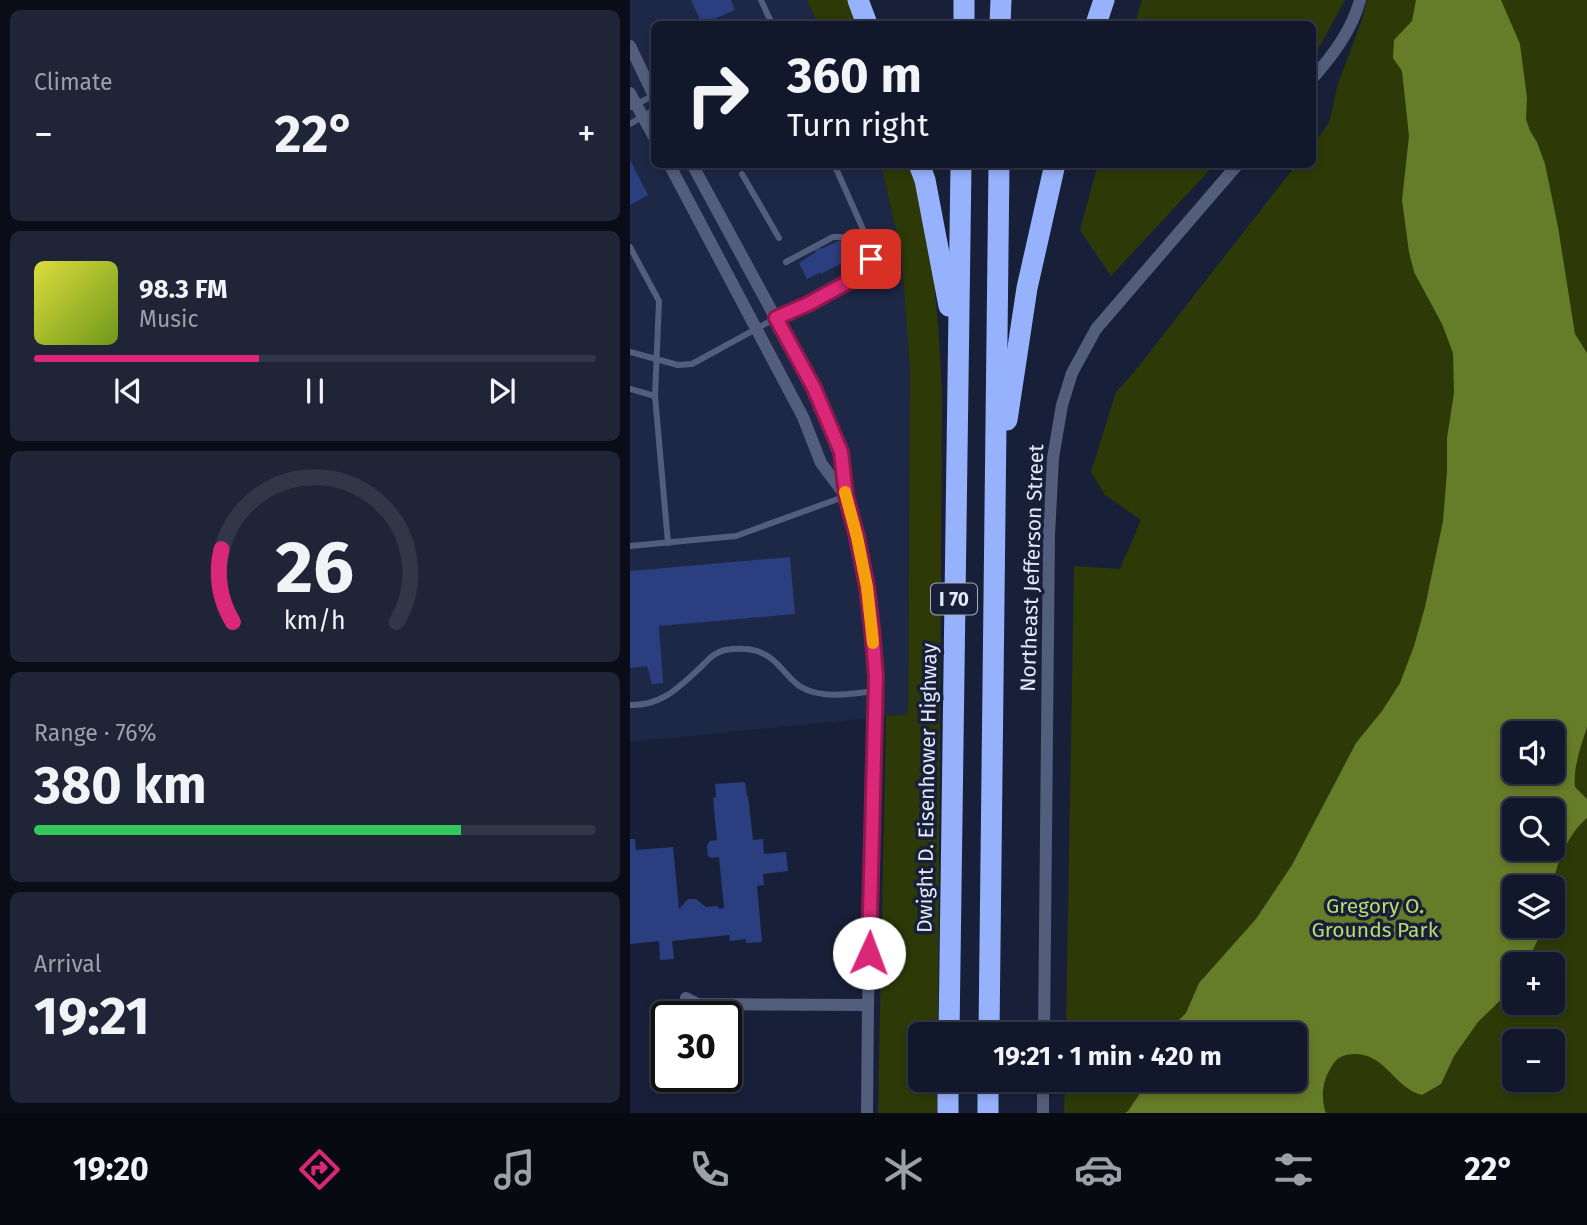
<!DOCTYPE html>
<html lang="en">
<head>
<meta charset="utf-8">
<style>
  :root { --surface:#12182b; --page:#1f2537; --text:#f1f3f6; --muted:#9ca0a9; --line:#313747; --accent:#db2777 }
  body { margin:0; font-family:"Fira Sans",sans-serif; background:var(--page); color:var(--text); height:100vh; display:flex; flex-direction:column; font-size:26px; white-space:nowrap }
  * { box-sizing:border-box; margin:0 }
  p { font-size:23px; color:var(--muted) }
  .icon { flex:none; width:38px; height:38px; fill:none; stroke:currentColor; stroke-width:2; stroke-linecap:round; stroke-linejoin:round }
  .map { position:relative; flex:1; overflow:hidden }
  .drawer { display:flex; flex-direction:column; gap:10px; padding:10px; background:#0a0d18; width:630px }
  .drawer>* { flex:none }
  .guide { position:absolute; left:21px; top:21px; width:665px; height:147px; border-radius:10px; box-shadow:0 4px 10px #0003,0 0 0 2px var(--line); background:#12182b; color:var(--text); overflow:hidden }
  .controls { position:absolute; left:872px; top:721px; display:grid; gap:14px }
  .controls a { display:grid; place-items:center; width:63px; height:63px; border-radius:10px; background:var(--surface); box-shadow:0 4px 10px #0003,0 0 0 2px var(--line); font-size:35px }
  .speed { position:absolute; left:21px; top:1001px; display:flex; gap:14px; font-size:35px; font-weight:700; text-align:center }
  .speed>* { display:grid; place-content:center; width:91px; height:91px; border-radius:50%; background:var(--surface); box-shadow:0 4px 10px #0003,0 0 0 2px var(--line); line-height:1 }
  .speed .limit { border:4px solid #111; border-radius:10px; background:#fff; color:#111 }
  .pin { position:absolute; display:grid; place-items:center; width:60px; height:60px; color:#fff; margin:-30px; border-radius:14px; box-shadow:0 4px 10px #0006 }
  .me { position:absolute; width:77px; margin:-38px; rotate:2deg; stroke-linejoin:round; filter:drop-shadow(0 0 5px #0008) }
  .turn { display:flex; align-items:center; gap:24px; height:147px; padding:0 21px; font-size:32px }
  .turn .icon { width:91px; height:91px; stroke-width:2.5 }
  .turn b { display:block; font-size:49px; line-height:60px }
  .big { font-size:52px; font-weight:700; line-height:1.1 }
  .drawer .tile { flex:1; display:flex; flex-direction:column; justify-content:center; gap:10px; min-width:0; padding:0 24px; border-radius:10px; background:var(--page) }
  .drawer .dial { align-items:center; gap:0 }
  .dial svg { height:182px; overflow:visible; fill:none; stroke:var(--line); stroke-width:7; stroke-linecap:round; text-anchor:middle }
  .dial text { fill:var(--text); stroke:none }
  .song { display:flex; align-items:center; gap:21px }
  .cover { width:84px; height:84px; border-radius:10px; background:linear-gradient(135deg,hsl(60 70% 55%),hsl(80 70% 35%)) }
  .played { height:7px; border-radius:4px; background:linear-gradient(90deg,var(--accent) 40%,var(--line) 40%) }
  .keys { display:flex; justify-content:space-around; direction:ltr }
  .heat { display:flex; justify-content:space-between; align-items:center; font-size:38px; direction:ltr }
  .charge { height:10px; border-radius:5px; background:linear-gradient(90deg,#34c759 76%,var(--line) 0) }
  .trip { position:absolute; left:278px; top:1022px; width:399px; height:70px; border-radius:10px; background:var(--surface); box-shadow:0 4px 10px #0003,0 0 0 2px var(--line); font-weight:700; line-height:70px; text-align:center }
  .menu { display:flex; height:112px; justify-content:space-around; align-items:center; background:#070a11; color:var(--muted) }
  .menu .icon { width:49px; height:49px }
  .menu .active { color:var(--accent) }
  .menu b { font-size:32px; color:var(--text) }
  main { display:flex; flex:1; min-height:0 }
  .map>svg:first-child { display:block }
</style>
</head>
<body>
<main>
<section class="drawer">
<div class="tile"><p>Climate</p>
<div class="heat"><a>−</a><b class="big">22°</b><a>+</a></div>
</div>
<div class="tile">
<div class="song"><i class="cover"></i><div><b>98.3 FM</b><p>Music</p></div></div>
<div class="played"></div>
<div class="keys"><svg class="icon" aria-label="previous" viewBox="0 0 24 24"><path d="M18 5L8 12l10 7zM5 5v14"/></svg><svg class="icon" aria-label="pause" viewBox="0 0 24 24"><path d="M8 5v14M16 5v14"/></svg><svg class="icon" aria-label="next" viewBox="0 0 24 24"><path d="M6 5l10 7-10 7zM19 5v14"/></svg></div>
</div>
<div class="tile dial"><svg viewBox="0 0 100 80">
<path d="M14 69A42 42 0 1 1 86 69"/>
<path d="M14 69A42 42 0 0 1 9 37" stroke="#db2777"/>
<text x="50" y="56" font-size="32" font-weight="700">26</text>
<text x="50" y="72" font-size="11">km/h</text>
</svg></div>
<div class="tile"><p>Range · 76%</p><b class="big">380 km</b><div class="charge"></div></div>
<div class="tile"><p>Arrival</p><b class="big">19:21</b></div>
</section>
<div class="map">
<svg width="957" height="1113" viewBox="0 0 957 1113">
  <rect width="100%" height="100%" fill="#182039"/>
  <path fill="#1d2746" d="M 0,0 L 177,0 L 188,24 L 24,24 L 24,164 L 249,165 L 253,173 L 271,251 L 280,367 L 278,714 L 0,742 Z"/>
  <g fill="#2d3a07" fill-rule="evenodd">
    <path d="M 177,0 L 218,0 L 228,24 L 188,24 Z"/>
    <path d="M 512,0 L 715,0 L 686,53 L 683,58 L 682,24 L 505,24 Z"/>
    <path d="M 737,0 L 957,0 L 957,1113 L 434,1113 L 435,1080 L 665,1080 L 665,1034 L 436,1034 L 444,566 L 490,569 L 511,520 L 475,495 L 461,472 L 486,392 L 505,371 L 666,165 L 682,164 L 683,144 L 699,123 L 708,84 L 732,20 ZM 884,733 L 922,733 L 922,772 L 884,772 ZM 884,810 L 922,810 L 922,849 L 884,849 ZM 884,887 L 922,887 L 922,926 L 884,926 ZM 884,964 L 922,964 L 922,1003 L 884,1003 ZM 884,1041 L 922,1041 L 922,1080 L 884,1080 Z"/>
    <path d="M 280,164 C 303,242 309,317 312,397 L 308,1034 L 290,1034 L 290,1080 L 308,1080 L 307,1113 L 248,1113 L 256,716 L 278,714 L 280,367 L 271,252 L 253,173 L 249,165 Z"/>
    <path d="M 468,164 L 584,164 L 584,165 L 481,276 L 450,230 Z"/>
  </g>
  <path fill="#657c28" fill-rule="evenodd" d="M 786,0 L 871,0 L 890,44 L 897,98 L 896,119 L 900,131 L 907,142 L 915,164 L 928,227 L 945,334 L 957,353 L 957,727 C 951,746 943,767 945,787 L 957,799 L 957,818 C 936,836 929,861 921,887 L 884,887 L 884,926 L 914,926 L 914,927 L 896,964 L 884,964 L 884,987 L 848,1022 L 824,1056 L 811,1084 L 792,1095 C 789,1094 785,1093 782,1091 C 762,1080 751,1053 724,1054 C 710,1055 706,1058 699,1071 C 692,1083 691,1101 696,1113 L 495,1113 L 498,1111 L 519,1080 L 665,1080 L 665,1034 L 535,1034 L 556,1013 L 569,983 L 626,919 L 662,865 L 726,743 L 752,711 L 770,683 L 784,646 L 795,607 L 813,521 L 817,471 L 817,438 L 824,393 L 823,353 L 812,324 L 784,272 L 779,252 L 772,200 L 779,136 L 772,71 L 763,58 L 764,40 L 782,21 ZM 884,733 L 922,733 L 922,772 L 884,772 ZM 884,810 L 922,810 L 922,849 L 884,849 Z"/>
  <g fill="#2b3e7f">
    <path d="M 61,0 L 101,0 L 105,10 L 72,24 Z"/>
    <path d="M 0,160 L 18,195 L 0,205 Z"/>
    <path d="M 211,240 L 219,255 L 213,259 L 214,262 L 191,274 L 191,272 L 177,279 L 169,263 L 186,252 L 185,250 L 190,247 L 191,249 Z"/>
    <path d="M 160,557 L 165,614 L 29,626 L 33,683 L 22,684 L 17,666 L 0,668 L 0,571 Z"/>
    <path d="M 115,782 L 117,796 L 118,796 L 123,840 L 133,839 L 134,854 L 156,852 L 158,871 L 133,874 L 134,885 L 127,886 L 132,942 L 116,943 L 116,939 L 100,941 L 99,935 L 42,941 L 44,959 L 30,960 L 29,941 L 0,944 L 0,839 L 5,839 L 6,850 L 43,847 L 49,909 L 58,899 L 66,899 L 76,907 L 88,906 L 89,909 L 94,908 L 89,857 L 82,858 L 78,856 L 77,845 L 80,841 L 87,840 L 83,798 L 86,797 L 85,784 Z"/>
  </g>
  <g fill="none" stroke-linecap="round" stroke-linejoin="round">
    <g stroke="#535e7c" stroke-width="6">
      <path d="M 131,0 L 142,24"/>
      <path d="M 0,107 L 23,96"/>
      <path d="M 0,124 L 24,110"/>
      <path d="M 112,174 L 149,238"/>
      <path d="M 0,247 L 29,301 L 25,396 L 38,543"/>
      <path d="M 156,262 L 203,237 L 214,237 L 222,243 L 235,269"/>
      <path d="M 0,352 L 48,365 L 62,364 L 146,318 L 178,304 L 231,275 L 241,259 L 240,245 L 204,164"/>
      <path d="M 0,389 L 25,396"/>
      <path d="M 0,546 L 106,536 L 216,496"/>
      <path d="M 0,705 C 33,706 50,686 73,665 C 79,659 85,652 95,650 C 119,646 136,650 152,669 C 158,675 164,683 171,687 C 193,700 223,693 246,691"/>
    </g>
    <g stroke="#535e7c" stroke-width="12">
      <path d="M 0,46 L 24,96"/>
      <path d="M 682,79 C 703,55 722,30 730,0"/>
      <path d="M 0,93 L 24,137"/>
      <path d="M 39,164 L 173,417 L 191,463 L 215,495"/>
      <path d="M 62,164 L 184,389 L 211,452 L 216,496 L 227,537 L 237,587 L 242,629 L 246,677 L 238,1005 L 237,1113"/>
      <path d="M 56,998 L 68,1004 L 238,1005"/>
      <path d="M 414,1034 L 419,535 L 423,458 L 432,405 L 442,373 L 466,329 L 608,164"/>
      <path d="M 413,1113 L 413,1080"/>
    </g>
    <g stroke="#97b2fd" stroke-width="21">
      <path d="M 228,0 L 237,24"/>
      <path d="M 334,24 L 334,0"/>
      <path d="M 370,24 L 371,0"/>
      <path d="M 466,24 L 474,0"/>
      <path d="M 289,164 L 295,180 L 319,306"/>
      <path d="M 377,420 L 397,288 L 425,164"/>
      <path d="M 319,1034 L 331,164"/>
      <path d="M 359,1034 L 369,164"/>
      <path d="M 318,1113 L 318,1080"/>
      <path d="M 358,1113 L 358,1080"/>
    </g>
  </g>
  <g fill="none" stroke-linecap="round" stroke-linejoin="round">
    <defs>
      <path id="route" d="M 239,953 L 246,677 L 242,629 L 237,587 L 227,537 L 216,496 L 211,452 L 184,388 L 146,318 L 178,304 L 231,275 L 241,259"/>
    </defs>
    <use href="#route" stroke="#8e194d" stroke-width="18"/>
    <use href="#route" stroke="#db2777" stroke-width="12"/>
    <path stroke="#f59e0b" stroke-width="12" d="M 215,492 L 227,537 L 237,587 L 243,643"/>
  </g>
  <g text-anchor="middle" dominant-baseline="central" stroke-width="7" stroke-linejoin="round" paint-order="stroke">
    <rect fill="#182039" stroke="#a6adc1" stroke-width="2" x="301" y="583.5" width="46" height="31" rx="5"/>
    <g font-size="19" font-weight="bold" fill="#e3eafb">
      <text x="324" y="599">I 70</text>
    </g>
    <g font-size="21" fill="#e3eafb" stroke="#182039">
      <text transform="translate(402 568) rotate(-88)">Northeast Jefferson Street</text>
      <text transform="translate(297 788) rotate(-89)">Dwight D. Eisenhower Highway</text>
    </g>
    <g font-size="21" fill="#b9da6c" stroke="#182039">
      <text x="745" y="906">Gregory O.<tspan x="745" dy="24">Grounds Park</tspan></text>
    </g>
  </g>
</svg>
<div class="controls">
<a><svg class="icon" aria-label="sound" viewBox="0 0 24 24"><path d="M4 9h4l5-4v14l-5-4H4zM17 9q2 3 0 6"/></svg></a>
<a><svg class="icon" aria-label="search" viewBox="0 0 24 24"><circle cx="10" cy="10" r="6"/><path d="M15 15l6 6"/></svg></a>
<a><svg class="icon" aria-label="layers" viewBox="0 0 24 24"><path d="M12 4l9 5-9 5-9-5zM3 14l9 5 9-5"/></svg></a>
<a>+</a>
<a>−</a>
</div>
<div class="speed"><div class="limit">30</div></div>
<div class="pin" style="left:241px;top:259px;background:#d93025"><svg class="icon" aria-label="arrive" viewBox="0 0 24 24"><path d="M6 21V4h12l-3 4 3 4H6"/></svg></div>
<svg class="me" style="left:239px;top:953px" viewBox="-20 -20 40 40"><circle r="19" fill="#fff"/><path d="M0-13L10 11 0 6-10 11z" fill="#db2777"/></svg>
<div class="trip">19:21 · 1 min · 420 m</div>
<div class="guide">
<div class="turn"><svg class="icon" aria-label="right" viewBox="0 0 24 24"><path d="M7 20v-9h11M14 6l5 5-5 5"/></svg><div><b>360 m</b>Turn right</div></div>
</div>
</div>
</main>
<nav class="menu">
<b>19:20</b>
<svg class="icon active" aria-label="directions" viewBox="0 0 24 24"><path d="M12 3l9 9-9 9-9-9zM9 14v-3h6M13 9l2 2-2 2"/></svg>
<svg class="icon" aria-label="music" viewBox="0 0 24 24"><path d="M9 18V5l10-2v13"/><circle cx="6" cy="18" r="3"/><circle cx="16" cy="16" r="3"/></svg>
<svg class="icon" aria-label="phone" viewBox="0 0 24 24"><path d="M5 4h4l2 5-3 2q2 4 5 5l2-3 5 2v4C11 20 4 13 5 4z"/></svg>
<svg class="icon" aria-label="climate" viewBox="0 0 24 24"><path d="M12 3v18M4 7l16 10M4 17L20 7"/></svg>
<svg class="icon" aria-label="car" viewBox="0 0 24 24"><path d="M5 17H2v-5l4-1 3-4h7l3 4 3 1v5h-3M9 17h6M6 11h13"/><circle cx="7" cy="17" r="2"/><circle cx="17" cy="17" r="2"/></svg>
<svg class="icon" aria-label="filters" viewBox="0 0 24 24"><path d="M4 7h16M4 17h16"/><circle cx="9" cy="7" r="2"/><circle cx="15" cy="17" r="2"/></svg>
<b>22°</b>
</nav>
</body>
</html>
